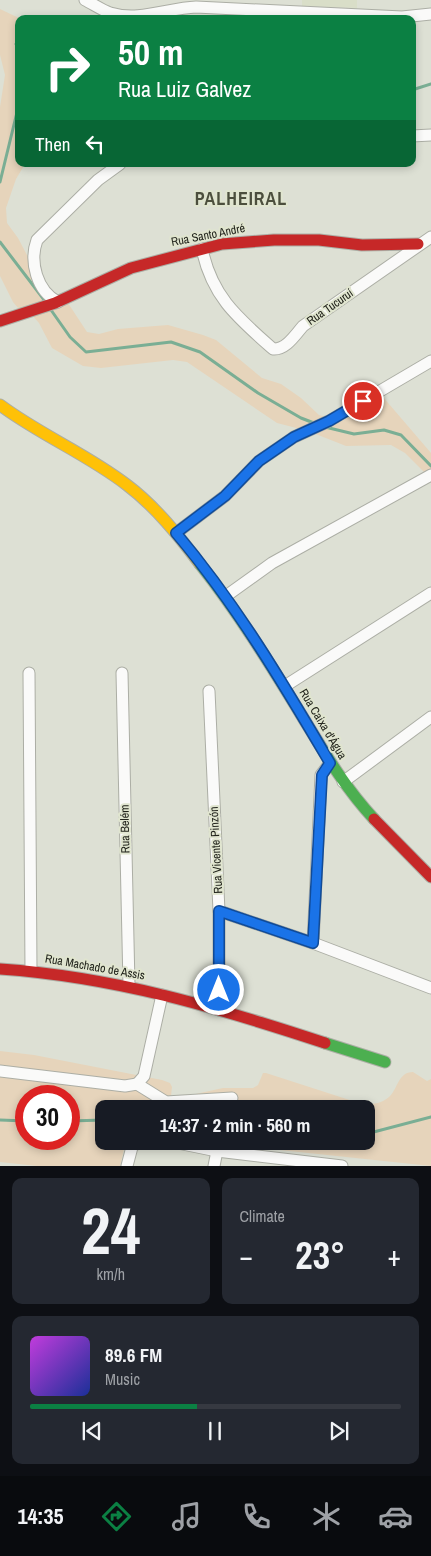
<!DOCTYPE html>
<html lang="en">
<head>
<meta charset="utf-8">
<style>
  :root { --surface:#171b24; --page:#242831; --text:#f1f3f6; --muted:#9ea1a6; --line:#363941; --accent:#0b8043 }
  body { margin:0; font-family:"Archivo Narrow",sans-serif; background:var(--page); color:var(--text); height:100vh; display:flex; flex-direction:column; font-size:19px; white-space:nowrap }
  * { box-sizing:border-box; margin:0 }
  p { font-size:16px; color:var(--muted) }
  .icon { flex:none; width:28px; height:28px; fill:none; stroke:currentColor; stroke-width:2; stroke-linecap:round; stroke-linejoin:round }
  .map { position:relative; height:1166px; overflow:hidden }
  .panel { display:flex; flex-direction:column; gap:12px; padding:12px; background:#0d0f14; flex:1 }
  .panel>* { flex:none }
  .hud { position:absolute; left:15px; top:15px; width:401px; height:152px; border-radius:10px; box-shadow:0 2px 8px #0003; background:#0b8043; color:#fff; overflow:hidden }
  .speed { position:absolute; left:15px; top:1085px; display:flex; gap:10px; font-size:25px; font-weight:700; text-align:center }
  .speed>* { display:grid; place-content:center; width:65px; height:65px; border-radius:50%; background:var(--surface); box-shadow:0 2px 8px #0003; line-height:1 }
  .speed .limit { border:8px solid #d22; background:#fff; color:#111 }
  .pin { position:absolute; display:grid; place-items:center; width:42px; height:42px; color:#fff; margin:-21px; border:2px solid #fff; border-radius:50%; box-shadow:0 1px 5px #0007 }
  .me { position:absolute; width:55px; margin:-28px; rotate:0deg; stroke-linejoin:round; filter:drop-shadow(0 0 4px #0008) }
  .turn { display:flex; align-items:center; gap:18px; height:105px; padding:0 20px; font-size:22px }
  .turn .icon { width:65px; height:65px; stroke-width:2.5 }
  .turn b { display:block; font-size:35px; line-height:42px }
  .then { display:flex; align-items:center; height:48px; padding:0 20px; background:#0003; gap:10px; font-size:19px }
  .big { font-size:38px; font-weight:700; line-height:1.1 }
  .panel .card { flex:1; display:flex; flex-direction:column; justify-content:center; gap:8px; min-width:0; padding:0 18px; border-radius:10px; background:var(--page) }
  .panel .dial { align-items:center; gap:0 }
  .dial b { font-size:65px; line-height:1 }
  .song { display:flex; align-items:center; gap:15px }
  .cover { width:60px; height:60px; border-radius:8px; background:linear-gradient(135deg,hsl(290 70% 55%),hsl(230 70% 35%)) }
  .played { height:5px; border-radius:2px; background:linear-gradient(90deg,var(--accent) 45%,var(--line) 45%) }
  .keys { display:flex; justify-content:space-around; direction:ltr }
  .heat { display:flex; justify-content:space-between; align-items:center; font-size:28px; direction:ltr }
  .panel .tiles { flex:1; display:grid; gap:12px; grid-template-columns:1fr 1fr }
  .card:last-child { grid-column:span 2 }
  .trip { position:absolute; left:95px; top:1100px; width:280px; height:50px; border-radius:10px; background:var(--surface); box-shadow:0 2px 8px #0003; font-weight:700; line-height:50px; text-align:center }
  .menu { display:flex; height:80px; justify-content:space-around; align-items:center; background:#090b0e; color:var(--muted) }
  .menu .icon { width:35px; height:35px }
  .menu .selected { color:var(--accent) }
  .menu b { font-size:22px; color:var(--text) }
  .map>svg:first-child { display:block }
</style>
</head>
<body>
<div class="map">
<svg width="431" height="1166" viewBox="0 0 431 1166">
  <rect width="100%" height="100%" fill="#dde0d4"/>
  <path fill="#d9dec8" d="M 302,0 L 357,0 L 357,8 L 302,6 Z"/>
  <g fill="#e6d4bb" fill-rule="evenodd">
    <path d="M 0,9 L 21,19 L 19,19 L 19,164 L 25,164 L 16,179 L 6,208 L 7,223 L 18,238 L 38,276 L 48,288 L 68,303 L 87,332 L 99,334 L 118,329 L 168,325 L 203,335 L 216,340 L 262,378 L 281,384 L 301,398 L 319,415 L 342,421 L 383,397 L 431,453 L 431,479 L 405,453 L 391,445 L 346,446 L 308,431 L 277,423 L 187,362 L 173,360 L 101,368 L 83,366 L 52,348 L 39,323 L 30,313 L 18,308 L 13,302 L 0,276 L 0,107 L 5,75 L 0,55 Z"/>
    <path d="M 0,1051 L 34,1055 L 162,1080 L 170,1083 L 172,1087 L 171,1096 L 173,1099 L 223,1088 L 253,1088 L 258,1085 L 263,1073 L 266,1073 L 365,1105 C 374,1104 382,1103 389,1097 C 398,1089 398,1072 413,1072 L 427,1081 L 431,1079 L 431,1166 L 195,1141 L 366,1141 L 366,1109 L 104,1109 L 104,1141 L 126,1141 L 120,1166 L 37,1166 L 0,1162 ZM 26,1096 L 69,1096 L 69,1139 L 26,1139 Z"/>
  </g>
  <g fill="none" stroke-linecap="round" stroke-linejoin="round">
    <g stroke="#7aae94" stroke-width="3">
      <path d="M 16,44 L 19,49"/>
      <path d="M 412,90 L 431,84"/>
      <path d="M 0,182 L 19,104"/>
      <path d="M 0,242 L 45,301"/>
      <path d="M 51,310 L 70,337 L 86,352 L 171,342 L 200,352 L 258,393 L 301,418 L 314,423"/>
      <path d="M 325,427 L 354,434 L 384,430 L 401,435 L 431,466"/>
      <path d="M 0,1120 L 26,1121"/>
      <path d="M 69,1121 L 104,1120"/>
      <path d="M 366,1134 L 431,1117"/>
      <path d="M 303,1141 L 317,1143 L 336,1141"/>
    </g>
    <defs>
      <g id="street">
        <path d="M 85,0 C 93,4 102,10 110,13 C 139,22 168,8 196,7 L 402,17 L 431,14"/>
        <path d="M 412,136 L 431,135"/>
        <path d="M 202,249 C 212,297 238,318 273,349 C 286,350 295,335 303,326 L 431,237"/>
        <path d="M 58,302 C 37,291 29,262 37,240 L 98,180 L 120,164"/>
        <path d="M 176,533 L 225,496 L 259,461 L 294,437 L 329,421 L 431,361"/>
        <path d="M 226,596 L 272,563 L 431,475"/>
        <path d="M 29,673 L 31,970"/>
        <path d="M 122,673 L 129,985"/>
        <path d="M 285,686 L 431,593"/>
        <path d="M 209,691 L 219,911 L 219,1010"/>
        <path d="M 343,782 L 431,717"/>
        <path d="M 219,911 L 313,943 L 431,988"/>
        <path d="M 313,943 L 321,775 L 330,763"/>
        <path d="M 0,1071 L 125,1086 L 137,1084"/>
        <path d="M 137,1084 L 166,1102 L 232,1098"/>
        <path d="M 137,1084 L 144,1076 L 162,995"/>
        <path d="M 168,1141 L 217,1151 L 342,1166"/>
        <path d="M 127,1166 L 132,1147 L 139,1141"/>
        <path d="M 214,1166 L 217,1151"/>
      </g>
      <g id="fast">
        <path d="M 200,564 C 238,612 270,664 302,716 C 324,752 345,788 374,819"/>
        <path d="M 325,1043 L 385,1062"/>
      </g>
      <path id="slow" d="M 0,405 C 40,435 87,454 127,485 C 155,506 179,536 200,564"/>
      <g id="jam">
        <path d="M 0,321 L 55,303 L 131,268 L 222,244 L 274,240 L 319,240 L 362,245 L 418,244"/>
        <path d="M 374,819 L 431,877"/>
        <path d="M 0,969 C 115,977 216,1007 325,1043"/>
      </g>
    </defs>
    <use href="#street" stroke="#acaea5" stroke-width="13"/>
    <use href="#fast" stroke="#acaea5" stroke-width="13"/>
    <use href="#slow" stroke="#acaea5" stroke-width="13"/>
    <use href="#jam" stroke="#acaea5" stroke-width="13"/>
    <use href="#street" stroke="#fafaf9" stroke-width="11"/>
    <use href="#fast" stroke="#4caf50" stroke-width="11"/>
    <use href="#slow" stroke="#ffc107" stroke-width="11"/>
    <use href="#jam" stroke="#c62828" stroke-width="11"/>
  </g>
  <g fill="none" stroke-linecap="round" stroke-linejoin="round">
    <defs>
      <path id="route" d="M 219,990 L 219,911 L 313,943 L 322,775 L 330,763 C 283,683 236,604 176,533 L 225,496 L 259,461 L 294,437 L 329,421 L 363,401"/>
    </defs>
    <use href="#route" stroke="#114b97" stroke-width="12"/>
    <use href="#route" stroke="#1a73e8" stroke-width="9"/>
  </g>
  <g text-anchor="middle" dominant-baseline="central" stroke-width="4" stroke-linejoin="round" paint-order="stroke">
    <g font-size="12" fill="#22241c" stroke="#e0e5cf">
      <text transform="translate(208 235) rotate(-11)">Rua Santo André</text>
      <text transform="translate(330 307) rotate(-35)">Rua Tucuruí</text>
      <text transform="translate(323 724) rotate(59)">Rua Caixa d'Água</text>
      <text transform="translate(125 829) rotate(-91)">Rua Belém</text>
      <text transform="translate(216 850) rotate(-93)">Rua Vicente Pinzón</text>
      <text transform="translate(95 967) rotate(10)">Rua Machado de Assis</text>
    </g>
    <g font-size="18" font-weight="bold" letter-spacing="1" fill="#4c4f3d" stroke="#e0e5cf">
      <text x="241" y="198">PALHEIRAL</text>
    </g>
  </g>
</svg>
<div class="speed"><div class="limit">30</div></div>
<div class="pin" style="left:363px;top:401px;background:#d93025"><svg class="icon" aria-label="arrive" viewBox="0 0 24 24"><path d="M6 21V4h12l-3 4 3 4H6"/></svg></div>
<svg class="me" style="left:219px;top:990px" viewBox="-20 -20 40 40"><circle r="17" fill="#1a73e8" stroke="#fff" stroke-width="3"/><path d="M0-11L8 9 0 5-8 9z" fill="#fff"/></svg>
<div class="trip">14:37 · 2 min · 560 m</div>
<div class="hud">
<div class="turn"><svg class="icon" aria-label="right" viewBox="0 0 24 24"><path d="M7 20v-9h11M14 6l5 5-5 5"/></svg><div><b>50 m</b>Rua Luiz Galvez</div></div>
<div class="then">Then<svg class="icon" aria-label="left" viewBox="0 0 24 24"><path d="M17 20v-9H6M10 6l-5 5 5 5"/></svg></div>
</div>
</div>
<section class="panel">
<div class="tiles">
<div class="card dial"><b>24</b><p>km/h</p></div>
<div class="card"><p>Climate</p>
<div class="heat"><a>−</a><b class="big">23°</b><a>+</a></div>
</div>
<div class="card">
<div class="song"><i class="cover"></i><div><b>89.6 FM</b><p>Music</p></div></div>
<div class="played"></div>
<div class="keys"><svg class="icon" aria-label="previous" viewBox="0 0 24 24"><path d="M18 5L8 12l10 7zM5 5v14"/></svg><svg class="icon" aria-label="pause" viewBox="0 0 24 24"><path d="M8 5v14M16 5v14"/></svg><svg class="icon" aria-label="next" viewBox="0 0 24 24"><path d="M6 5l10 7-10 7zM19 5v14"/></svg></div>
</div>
</div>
</section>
<nav class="menu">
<b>14:35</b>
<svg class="icon selected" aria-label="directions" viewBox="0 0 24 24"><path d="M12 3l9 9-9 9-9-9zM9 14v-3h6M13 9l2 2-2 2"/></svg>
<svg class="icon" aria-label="music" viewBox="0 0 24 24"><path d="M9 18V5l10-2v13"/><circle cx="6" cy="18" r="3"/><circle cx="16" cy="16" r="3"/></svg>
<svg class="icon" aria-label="phone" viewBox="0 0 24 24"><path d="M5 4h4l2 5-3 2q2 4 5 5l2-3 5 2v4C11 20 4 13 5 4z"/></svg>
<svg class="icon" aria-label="climate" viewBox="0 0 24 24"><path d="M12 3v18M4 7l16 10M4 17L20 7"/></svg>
<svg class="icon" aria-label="car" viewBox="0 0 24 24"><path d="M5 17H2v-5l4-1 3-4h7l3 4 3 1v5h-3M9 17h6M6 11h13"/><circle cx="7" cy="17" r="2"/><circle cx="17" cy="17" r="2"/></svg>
</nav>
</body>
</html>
